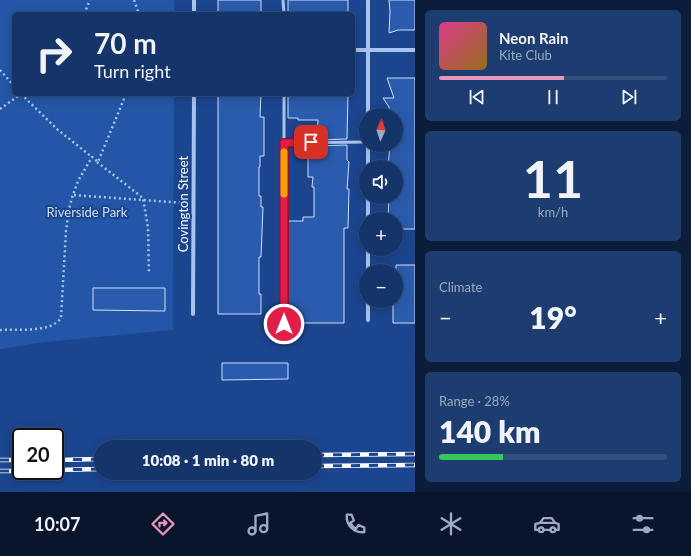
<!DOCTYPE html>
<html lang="en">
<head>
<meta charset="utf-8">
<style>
  :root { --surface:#14346a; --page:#1d3c70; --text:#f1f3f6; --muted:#9daac1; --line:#334f7e; --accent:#e797bd }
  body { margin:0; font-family:Lato,sans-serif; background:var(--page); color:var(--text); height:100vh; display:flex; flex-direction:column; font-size:15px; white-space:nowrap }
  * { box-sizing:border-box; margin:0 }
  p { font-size:13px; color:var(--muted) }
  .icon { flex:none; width:22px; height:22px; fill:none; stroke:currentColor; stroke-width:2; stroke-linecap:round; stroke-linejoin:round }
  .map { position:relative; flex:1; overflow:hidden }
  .drawer { display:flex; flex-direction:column; gap:10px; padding:10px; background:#0b1d3a; width:276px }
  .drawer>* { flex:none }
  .top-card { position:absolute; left:12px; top:12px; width:343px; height:84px; border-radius:6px; box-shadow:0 2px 10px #0003,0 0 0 1px var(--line); background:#14346a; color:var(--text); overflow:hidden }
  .needle { width:26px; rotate:3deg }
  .fabs { position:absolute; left:359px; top:108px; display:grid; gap:8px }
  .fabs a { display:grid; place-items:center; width:44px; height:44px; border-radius:50%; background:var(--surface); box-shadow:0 2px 10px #0003,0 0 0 1px var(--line); font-size:20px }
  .speed { position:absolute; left:12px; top:428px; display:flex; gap:8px; font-size:20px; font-weight:700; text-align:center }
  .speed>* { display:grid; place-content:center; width:52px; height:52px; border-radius:50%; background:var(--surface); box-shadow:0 2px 10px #0003,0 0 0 1px var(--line); line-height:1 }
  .speed .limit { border:2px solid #111; border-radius:6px; background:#fff; color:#111 }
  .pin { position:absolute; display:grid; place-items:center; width:34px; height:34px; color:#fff; margin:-17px; border-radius:8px; box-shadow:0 2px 6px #0006 }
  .me { position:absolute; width:44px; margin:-22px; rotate:0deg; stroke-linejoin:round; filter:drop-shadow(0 0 3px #0008) }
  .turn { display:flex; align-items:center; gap:14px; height:84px; padding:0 16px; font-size:18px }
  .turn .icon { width:52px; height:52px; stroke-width:2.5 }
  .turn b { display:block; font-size:28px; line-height:34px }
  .big { font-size:30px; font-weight:800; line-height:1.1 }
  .drawer .card { flex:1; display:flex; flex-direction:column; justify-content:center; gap:6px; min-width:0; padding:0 14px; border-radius:6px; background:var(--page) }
  .drawer .dial { align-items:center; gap:0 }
  .dial b { font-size:52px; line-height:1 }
  .song { display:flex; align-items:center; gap:12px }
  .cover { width:48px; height:48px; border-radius:6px; background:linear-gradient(135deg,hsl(330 70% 55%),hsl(40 70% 35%)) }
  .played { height:4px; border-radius:2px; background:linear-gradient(90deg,var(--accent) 55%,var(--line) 55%) }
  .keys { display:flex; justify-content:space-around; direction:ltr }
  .heat { display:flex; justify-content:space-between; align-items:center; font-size:22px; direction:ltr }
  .charge { height:6px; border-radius:3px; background:linear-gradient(90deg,#34c759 28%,var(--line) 0) }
  .trip { position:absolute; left:94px; top:440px; width:228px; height:40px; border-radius:20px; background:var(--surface); box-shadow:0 2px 10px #0003,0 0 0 1px var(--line); font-weight:800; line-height:40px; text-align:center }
  .tab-bar { display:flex; height:64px; justify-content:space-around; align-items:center; background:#08152a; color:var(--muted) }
  .tab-bar .icon { width:28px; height:28px }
  .tab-bar .current { color:var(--accent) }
  .tab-bar b { font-size:18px; color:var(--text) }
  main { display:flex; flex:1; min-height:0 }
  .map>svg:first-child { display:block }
</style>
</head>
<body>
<main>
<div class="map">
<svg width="415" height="492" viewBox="0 0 415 492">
  <rect width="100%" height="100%" fill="#1b458e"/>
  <path fill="#2456a7" d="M 0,0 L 174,0 L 174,14 L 14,14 L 14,94 L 174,94 L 173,330 L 44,342 L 0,349 Z"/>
  <g fill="#2a5bac" stroke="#cedffa">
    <rect x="218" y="0" width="43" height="14"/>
    <rect x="288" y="0" width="60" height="14"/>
    <path d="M 389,0 L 415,0 L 415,30 L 398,30 L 389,33 L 390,11 Z"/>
    <path d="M 387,78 L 415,78 L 415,229 L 396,229 L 396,219 L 388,219 L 389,197 L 396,197 L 396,167 L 388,167 L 390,145 L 396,145 L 396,115 L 389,115 L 389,107 L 383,98 L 394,98 Z"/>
    <path d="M 218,94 L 261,94 L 260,117 L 264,117 L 264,156 L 260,156 L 260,167 L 259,167 L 259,196 L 261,196 L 261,207 L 263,207 L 261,257 L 259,257 L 259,294 L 261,294 L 261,314 L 218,314 Z"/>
    <path d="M 288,94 L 348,94 L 347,139 L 317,140 L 318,120 L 298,120 L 298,118 L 288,118 Z"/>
    <path d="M 347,145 L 347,160 L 349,162 L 347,189 L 349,189 L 348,228 L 344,228 L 344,323 L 287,323 L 287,221 L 303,221 L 303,217 L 314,217 L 314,187 L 312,187 L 313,177 L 308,177 L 308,158 L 314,158 L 314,146 Z"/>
    <path d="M 396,265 L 415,265 L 415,323 L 393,323 L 393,301 L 396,301 Z"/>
    <path d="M 93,288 L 165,288 L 165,311 L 93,310 Z"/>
    <path d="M 222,363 L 288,363 L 288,379 L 222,380 Z"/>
  </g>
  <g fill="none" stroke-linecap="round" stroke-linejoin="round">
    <g stroke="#a8c3ee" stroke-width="2.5" stroke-dasharray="2 3" stroke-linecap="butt">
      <path d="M 134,0 L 139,14"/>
      <path d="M 84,14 L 90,0"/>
      <path d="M 0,70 L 14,86"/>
      <path d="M 21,94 L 58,130 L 92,157"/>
      <path d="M 126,94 L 98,162 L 92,157 L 78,181 L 73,195 L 185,203"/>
      <path d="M 0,109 L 21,94"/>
      <path d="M 97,162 L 143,198 L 148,228 L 149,274"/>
      <path d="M 0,330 C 17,329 51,333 61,318 L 66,231 L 69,209 L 73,194"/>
    </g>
    <g stroke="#a8c3ee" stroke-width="3">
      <path d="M 283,0 L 284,14"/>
      <path d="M 284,94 L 284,324"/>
      <path d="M 284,143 L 366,142"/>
    </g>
    <g stroke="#a8c3ee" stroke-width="4">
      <path d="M 194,0 L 194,14"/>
      <path d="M 353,50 L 415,50"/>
      <path d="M 368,115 L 368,0"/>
      <path d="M 368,167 L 368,145"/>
      <path d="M 368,219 L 368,197"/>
      <path d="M 368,271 L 368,249"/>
      <path d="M 193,314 L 194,94"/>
      <path d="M 368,320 L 368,301"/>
    </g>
    <defs>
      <g id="rail">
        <path d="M 315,455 L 415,454"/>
        <path d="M 0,460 L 21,460"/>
        <path d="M 55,460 L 101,459"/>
        <path d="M 315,466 L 415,465"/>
        <path d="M 55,470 L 101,469"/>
        <path d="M 0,471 L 21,471"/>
      </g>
    </defs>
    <use href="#rail" stroke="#fff" stroke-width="4.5"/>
    <use href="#rail" stroke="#1b458e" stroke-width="3" stroke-dasharray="9" stroke-linecap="butt"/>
  </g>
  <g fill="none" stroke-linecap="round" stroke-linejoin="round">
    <defs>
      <path id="route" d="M 284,324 L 284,143 L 311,142"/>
    </defs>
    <use href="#route" stroke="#92132f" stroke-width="10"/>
    <use href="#route" stroke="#e11d48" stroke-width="7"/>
    <path stroke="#f59e0b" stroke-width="7" d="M 284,152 L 284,194"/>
  </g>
  <g text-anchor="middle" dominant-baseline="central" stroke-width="4" stroke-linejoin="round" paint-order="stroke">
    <g font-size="13" fill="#fff" stroke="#1b458e">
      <text transform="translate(183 204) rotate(-90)">Covington Street</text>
    </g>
    <g font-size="13" fill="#cedffa" stroke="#1b458e">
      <text x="87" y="212">Riverside Park</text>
    </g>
  </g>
</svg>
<div class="fabs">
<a><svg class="needle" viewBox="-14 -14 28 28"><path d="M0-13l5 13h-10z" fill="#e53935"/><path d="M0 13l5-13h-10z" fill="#9daac1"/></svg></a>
<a><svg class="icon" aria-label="sound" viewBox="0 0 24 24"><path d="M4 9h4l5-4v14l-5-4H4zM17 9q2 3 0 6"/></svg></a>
<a>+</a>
<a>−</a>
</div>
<div class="speed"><div class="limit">20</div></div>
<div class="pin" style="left:311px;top:142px;background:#d93025"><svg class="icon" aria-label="arrive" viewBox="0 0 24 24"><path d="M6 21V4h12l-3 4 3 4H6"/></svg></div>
<svg class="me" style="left:284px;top:324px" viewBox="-20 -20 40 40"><circle r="17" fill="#e11d48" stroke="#fff" stroke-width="3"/><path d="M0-11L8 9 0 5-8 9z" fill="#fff"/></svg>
<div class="trip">10:08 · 1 min · 80 m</div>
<div class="top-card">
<div class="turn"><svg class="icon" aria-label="right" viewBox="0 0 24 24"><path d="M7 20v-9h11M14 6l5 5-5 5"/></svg><div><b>70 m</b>Turn right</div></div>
</div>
</div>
<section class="drawer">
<div class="card">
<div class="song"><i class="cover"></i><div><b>Neon Rain</b><p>Kite Club</p></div></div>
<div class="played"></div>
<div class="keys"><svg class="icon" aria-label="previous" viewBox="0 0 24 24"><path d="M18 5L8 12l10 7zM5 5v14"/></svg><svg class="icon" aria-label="pause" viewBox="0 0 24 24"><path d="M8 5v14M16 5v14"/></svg><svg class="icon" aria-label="next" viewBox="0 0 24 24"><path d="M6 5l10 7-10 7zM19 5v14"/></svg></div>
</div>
<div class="card dial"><b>11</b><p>km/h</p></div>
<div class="card"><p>Climate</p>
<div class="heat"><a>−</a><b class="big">19°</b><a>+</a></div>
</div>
<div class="card"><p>Range · 28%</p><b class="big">140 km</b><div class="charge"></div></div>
</section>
</main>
<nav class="tab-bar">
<b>10:07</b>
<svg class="icon current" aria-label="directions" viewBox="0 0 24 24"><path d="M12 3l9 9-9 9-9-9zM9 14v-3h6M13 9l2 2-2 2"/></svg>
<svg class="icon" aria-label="music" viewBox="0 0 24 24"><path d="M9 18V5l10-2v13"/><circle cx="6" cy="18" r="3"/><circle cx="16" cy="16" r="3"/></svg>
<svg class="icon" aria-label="phone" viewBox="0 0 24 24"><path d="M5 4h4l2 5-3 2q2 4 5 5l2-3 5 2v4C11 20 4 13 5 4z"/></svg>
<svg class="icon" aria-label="climate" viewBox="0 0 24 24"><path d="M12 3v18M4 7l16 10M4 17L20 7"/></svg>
<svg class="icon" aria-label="car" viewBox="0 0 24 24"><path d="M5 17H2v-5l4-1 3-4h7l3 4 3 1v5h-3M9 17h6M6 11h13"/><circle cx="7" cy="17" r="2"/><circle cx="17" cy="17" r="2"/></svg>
<svg class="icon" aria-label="filters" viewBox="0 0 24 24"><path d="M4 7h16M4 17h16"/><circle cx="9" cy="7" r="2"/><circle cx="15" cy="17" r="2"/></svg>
</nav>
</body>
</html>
